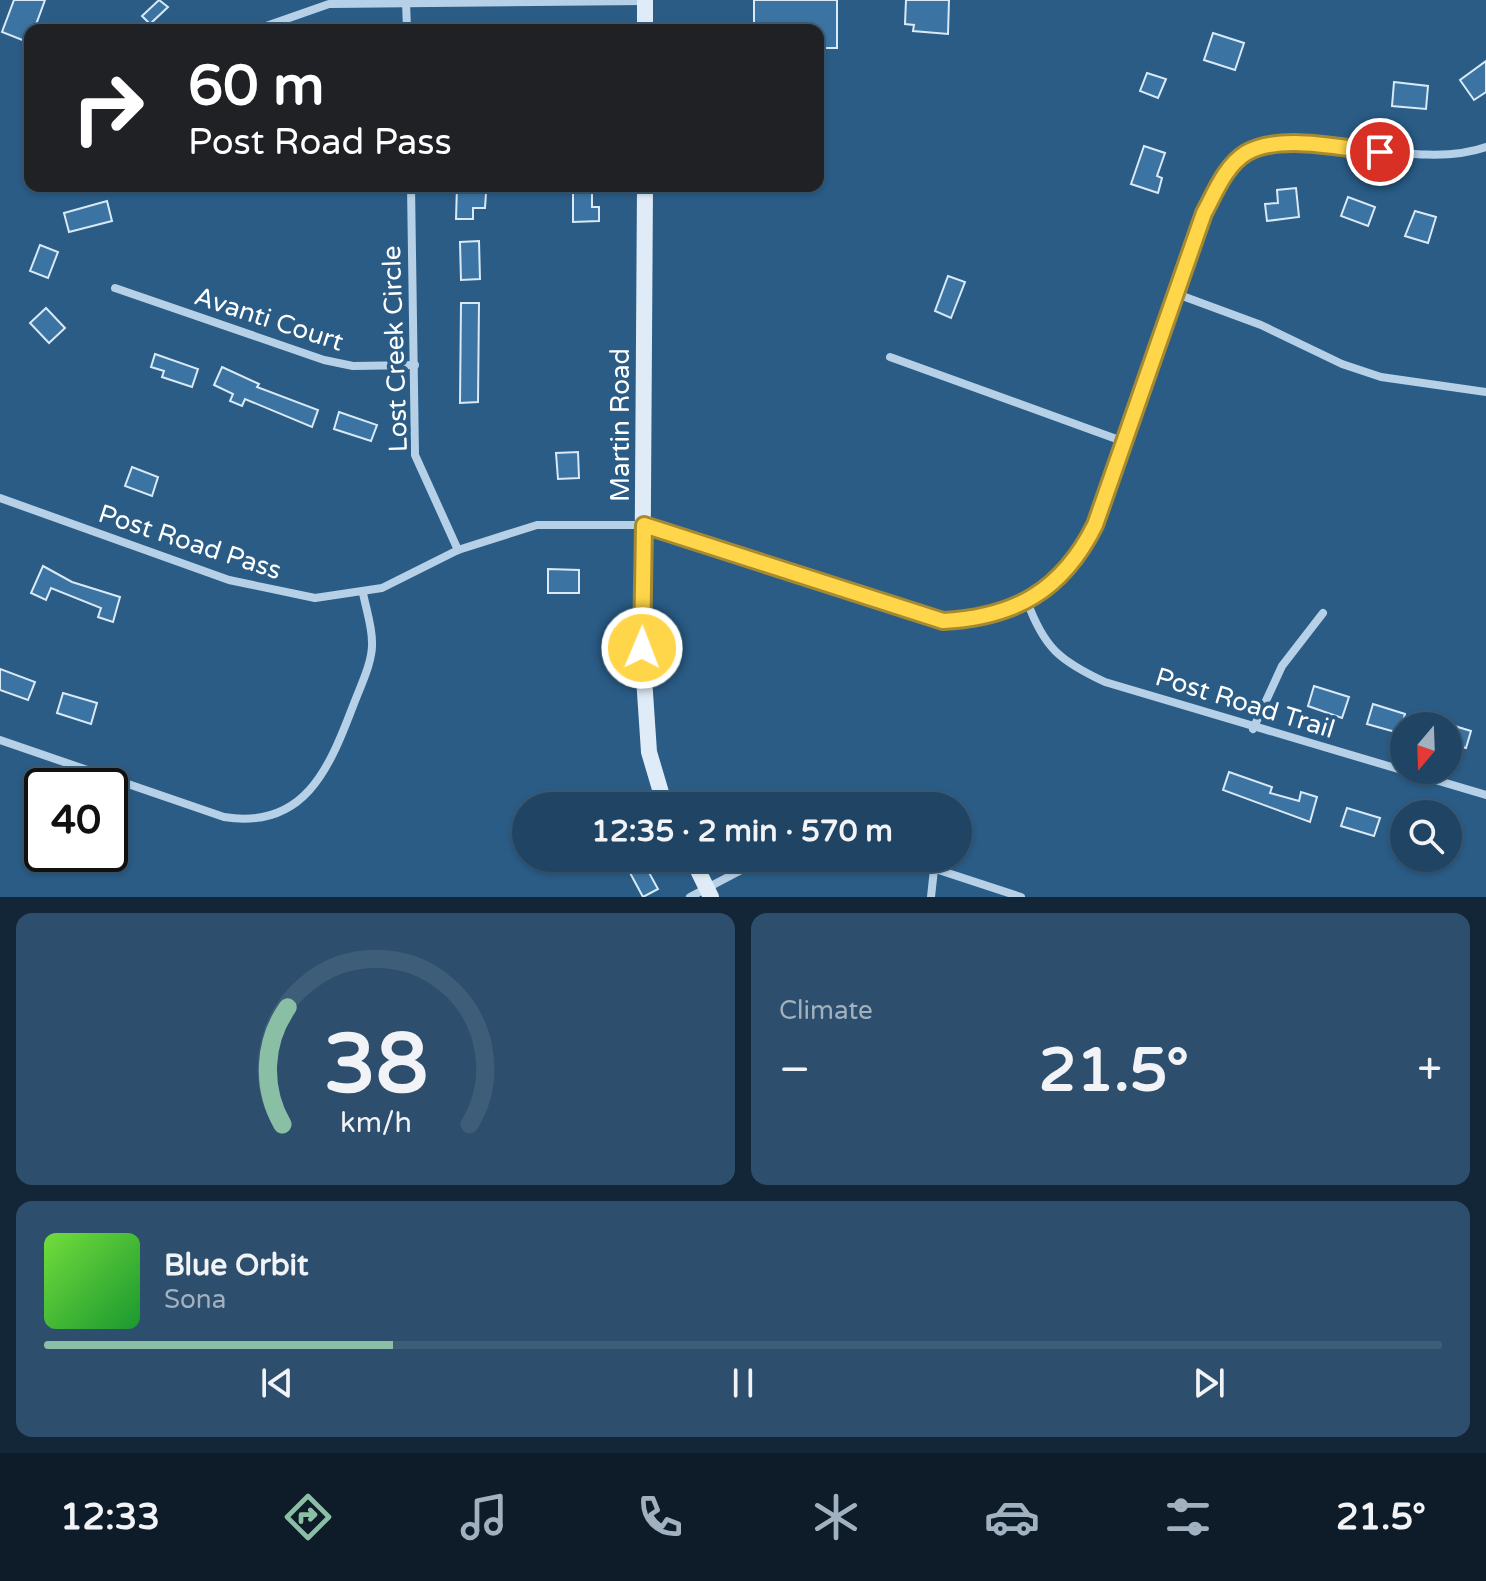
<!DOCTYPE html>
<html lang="en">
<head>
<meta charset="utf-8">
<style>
  :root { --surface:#204564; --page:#2d4f6d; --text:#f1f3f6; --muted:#a2b1bf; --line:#3d5d78; --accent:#8abfa5 }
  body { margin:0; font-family:"Varela Round",sans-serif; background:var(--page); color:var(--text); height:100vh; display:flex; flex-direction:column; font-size:30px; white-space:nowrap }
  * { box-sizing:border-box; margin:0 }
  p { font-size:26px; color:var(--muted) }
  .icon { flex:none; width:44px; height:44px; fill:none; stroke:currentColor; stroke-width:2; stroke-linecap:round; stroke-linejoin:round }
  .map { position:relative; height:897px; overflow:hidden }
  .drawer { display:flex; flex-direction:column; gap:16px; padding:16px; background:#122637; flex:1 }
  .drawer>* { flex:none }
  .top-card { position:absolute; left:24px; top:24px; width:800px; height:168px; border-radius:16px; box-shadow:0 2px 6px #0004,0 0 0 2px var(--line); background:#202124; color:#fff; overflow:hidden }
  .needle { width:52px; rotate:199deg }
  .fabs { position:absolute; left:1390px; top:712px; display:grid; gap:16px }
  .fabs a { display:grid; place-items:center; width:72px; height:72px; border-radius:50%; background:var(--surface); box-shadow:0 2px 6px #0004,0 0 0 2px var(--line); font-size:40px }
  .speed { position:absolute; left:24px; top:768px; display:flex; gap:16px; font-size:40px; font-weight:700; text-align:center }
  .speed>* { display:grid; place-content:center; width:104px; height:104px; border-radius:50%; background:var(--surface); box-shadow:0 2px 6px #0004,0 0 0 2px var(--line); line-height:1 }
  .speed .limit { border:4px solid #111; border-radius:12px; background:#fff; color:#111 }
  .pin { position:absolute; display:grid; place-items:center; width:68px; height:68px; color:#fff; margin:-34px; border:4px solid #fff; border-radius:50%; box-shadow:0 2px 8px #0007 }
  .me { position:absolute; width:88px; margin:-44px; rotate:1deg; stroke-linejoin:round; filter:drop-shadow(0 0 6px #0008) }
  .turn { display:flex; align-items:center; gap:28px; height:168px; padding:0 32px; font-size:36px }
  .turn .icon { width:104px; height:104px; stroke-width:2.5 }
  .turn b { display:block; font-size:56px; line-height:68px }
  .big { font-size:60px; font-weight:800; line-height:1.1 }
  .drawer .tile { flex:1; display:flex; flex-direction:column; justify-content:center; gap:12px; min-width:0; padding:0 28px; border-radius:16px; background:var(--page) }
  .drawer .dial { align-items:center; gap:0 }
  .dial svg { height:208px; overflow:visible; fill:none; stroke:var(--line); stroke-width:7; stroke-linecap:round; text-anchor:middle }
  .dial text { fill:var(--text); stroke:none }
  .song { display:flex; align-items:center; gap:24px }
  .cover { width:96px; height:96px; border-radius:12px; background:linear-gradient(135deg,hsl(100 70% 55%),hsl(130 70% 35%)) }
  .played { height:8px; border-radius:4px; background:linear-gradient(90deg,var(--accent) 25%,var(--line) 25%) }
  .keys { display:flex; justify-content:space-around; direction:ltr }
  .heat { display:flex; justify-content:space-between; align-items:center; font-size:44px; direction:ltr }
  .drawer .tiles { flex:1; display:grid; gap:16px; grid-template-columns:1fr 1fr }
  .tile:last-child { grid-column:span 2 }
  .trip { position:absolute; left:512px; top:792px; width:460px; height:80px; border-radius:40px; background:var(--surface); box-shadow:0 2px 6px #0004,0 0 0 2px var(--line); font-weight:800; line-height:80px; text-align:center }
  .tab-bar { display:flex; height:128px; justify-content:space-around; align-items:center; background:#0d1c28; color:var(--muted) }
  .tab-bar .icon { width:56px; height:56px }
  .tab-bar .current { color:var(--accent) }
  .tab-bar b { font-size:36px; color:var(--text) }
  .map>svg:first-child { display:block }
</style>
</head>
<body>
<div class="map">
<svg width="1486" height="897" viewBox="0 0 1486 897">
  <rect width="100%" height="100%" fill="#2a5c86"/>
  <g fill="#3b74a2" stroke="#d9e9f6" stroke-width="2">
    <path d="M 14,0 L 45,0 L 34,30 L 30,30 L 30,43 L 2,32 Z"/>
    <path d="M 159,0 L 168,7 L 150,24 L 142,16 Z"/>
    <path d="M 754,0 L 837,0 L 837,48 L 818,48 L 818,30 L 754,30 Z"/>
    <path d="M 906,0 L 949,0 L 948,34 L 913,31 L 914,25 L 905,24 Z"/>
    <path d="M 1213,33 L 1244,43 L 1235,70 L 1204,60 Z"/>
    <path d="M 1486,61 L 1486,92 L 1474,100 L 1460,80 Z"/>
    <path d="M 1147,73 L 1166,79 L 1158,98 L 1140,91 Z"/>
    <path d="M 1394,82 L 1428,86 L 1426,109 L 1392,106 Z"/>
    <path d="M 1144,146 L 1165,153 L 1157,176 L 1162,178 L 1158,193 L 1131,184 Z"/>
    <path d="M 457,186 L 474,186 L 474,193 L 486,193 L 485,208 L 473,208 L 473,219 L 456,219 Z"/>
    <path d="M 573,186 L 592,186 L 592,207 L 599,207 L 599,221 L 573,222 Z"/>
    <path d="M 1296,188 L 1299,217 L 1267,221 L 1265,204 L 1278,203 L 1277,190 Z"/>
    <path d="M 1348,197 L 1375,207 L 1368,226 L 1341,216 Z"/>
    <path d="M 107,201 L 112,221 L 69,232 L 64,213 Z"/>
    <path d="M 1415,211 L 1436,217 L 1428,243 L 1405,236 Z"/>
    <path d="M 479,241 L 480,279 L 461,280 L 460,242 Z"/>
    <path d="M 40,245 L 58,252 L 48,278 L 30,271 Z"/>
    <path d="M 948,276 L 965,282 L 951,318 L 935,311 Z"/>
    <path d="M 461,303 L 479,303 L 478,402 L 460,403 Z"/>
    <path d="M 46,308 L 65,328 L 49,343 L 30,323 Z"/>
    <path d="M 155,354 L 198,369 L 192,387 L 162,377 L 164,371 L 151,367 Z"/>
    <path d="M 222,367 L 259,384 L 257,387 L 318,410 L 312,427 L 245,399 L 242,406 L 230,401 L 233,394 L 214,385 Z"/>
    <path d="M 339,412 L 377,425 L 371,441 L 334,429 Z"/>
    <path d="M 578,452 L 579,478 L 558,479 L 556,453 Z"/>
    <path d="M 132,467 L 158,477 L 152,496 L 125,486 Z"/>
    <path d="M 43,566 L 72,582 L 120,597 L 113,622 L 98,617 L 101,608 L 51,588 L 46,600 L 31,593 Z"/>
    <path d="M 548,569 L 579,570 L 579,593 L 548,593 Z"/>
    <path d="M 0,669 L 35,682 L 28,700 L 0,690 Z"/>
    <path d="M 1314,686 L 1349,697 L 1342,718 L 1308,706 Z"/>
    <path d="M 63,693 L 97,703 L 91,724 L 57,713 Z"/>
    <path d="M 1373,704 L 1405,714 L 1399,733 L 1367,724 Z"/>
    <path d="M 1448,724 L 1471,731 L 1466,748 L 1448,743 Z"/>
    <path d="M 1229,772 L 1272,787 L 1270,793 L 1299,801 L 1301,792 L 1317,797 L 1310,822 L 1223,790 Z"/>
    <path d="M 1347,808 L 1380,818 L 1374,836 L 1341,826 Z"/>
    <path d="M 622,858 L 641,858 L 658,889 L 643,897 Z"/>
  </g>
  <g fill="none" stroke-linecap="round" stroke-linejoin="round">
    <g stroke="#b6d1e7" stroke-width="8">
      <path d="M 406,1 L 407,30"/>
      <path d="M 255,30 L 329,4 L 644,1"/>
      <path d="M 411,186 L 415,455 L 458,550"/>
      <path d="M 115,288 L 324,360 L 353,366 L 415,365"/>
      <path d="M 1177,294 L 1261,325 L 1342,364 L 1381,377 L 1486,392"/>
      <path d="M 890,357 L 1122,441"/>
      <path d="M 0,498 L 229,580 L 315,598 L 382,588 L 458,550 L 537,525 L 644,525 L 887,606 L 943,621 L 980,619 L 1027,601 L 1060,579 L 1084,547 L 1204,213 C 1215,193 1225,165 1246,153 C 1299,122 1415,173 1486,147"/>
      <path d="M 1027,601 C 1044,648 1060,661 1105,682 L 1486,795"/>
      <path d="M 1253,729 L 1282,666 L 1323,613"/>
      <path d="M 0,740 L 224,817 C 304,830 329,769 353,706 C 360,687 373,662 372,642 C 372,626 366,609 363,593"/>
      <path d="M 902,858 L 1021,897"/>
      <path d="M 690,897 L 764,858"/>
      <path d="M 931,897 L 934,869"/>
    </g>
    <g stroke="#dfecf7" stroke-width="16">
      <path d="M 645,30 L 645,0"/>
      <path d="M 645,186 L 642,648 L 649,752 L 665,806"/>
      <path d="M 692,858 L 711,897"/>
    </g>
  </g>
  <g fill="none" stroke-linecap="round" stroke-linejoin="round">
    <defs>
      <path id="route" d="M 642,648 L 644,525 L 943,621 C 1015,617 1062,591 1095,525 L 1204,213 C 1215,193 1225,166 1246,153 C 1279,133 1343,149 1380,152"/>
    </defs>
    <use href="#route" stroke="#a68a30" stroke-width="20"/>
    <use href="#route" stroke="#ffd54a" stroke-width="14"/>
  </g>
  <g text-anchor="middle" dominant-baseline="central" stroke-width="8" stroke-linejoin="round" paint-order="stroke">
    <g font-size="26" fill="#fff" stroke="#2a5c86">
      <text transform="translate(269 319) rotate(18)">Avanti Court</text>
      <text transform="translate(395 349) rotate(-92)">Lost Creek Circle</text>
      <text transform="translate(620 425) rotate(-90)">Martin Road</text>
      <text transform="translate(190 542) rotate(18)">Post Road Pass</text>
      <text transform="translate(1245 703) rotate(17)">Post Road Trail</text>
    </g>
  </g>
</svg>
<div class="fabs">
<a><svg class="needle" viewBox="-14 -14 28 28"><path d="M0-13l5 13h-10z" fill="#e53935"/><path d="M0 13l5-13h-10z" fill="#a2b1bf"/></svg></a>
<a><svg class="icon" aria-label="search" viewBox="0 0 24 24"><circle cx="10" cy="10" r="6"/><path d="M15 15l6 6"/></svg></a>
</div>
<div class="speed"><div class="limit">40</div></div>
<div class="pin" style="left:1380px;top:152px;background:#d93025"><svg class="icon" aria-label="arrive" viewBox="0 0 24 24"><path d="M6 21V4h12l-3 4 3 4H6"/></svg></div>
<svg class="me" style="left:642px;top:648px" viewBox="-20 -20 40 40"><circle r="17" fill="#ffd54a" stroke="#fff" stroke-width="3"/><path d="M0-11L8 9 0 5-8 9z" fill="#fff"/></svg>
<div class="trip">12:35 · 2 min · 570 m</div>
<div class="top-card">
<div class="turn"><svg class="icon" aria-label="right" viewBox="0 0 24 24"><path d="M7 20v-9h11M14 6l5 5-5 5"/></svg><div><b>60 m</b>Post Road Pass</div></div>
</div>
</div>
<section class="drawer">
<div class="tiles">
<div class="tile dial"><svg viewBox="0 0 100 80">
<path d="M14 69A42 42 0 1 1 86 69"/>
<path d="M14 69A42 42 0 0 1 16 24" stroke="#8abfa5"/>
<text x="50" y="56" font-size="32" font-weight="700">38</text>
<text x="50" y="72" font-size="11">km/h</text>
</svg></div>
<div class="tile"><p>Climate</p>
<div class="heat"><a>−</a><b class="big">21.5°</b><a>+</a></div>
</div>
<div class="tile">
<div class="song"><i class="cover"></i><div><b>Blue Orbit</b><p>Sona</p></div></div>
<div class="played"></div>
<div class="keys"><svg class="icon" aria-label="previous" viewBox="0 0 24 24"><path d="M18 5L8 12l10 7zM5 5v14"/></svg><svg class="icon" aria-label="pause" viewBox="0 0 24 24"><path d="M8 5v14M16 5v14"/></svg><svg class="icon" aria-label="next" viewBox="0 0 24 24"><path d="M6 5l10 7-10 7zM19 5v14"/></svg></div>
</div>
</div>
</section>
<nav class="tab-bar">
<b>12:33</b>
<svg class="icon current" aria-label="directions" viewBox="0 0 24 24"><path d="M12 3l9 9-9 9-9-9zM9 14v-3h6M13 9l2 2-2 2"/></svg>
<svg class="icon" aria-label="music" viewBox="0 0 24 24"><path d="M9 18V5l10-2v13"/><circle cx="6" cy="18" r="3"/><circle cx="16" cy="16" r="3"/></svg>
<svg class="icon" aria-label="phone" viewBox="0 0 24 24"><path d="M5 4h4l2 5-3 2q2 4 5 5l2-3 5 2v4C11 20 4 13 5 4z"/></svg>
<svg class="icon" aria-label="climate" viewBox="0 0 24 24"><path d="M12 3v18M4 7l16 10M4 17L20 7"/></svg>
<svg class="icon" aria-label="car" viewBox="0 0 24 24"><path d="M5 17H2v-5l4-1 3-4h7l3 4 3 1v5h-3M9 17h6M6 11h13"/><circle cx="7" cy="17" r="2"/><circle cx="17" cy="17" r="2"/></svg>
<svg class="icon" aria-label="filters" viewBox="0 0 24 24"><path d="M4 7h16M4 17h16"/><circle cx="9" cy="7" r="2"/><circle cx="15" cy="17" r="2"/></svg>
<b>21.5°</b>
</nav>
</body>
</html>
